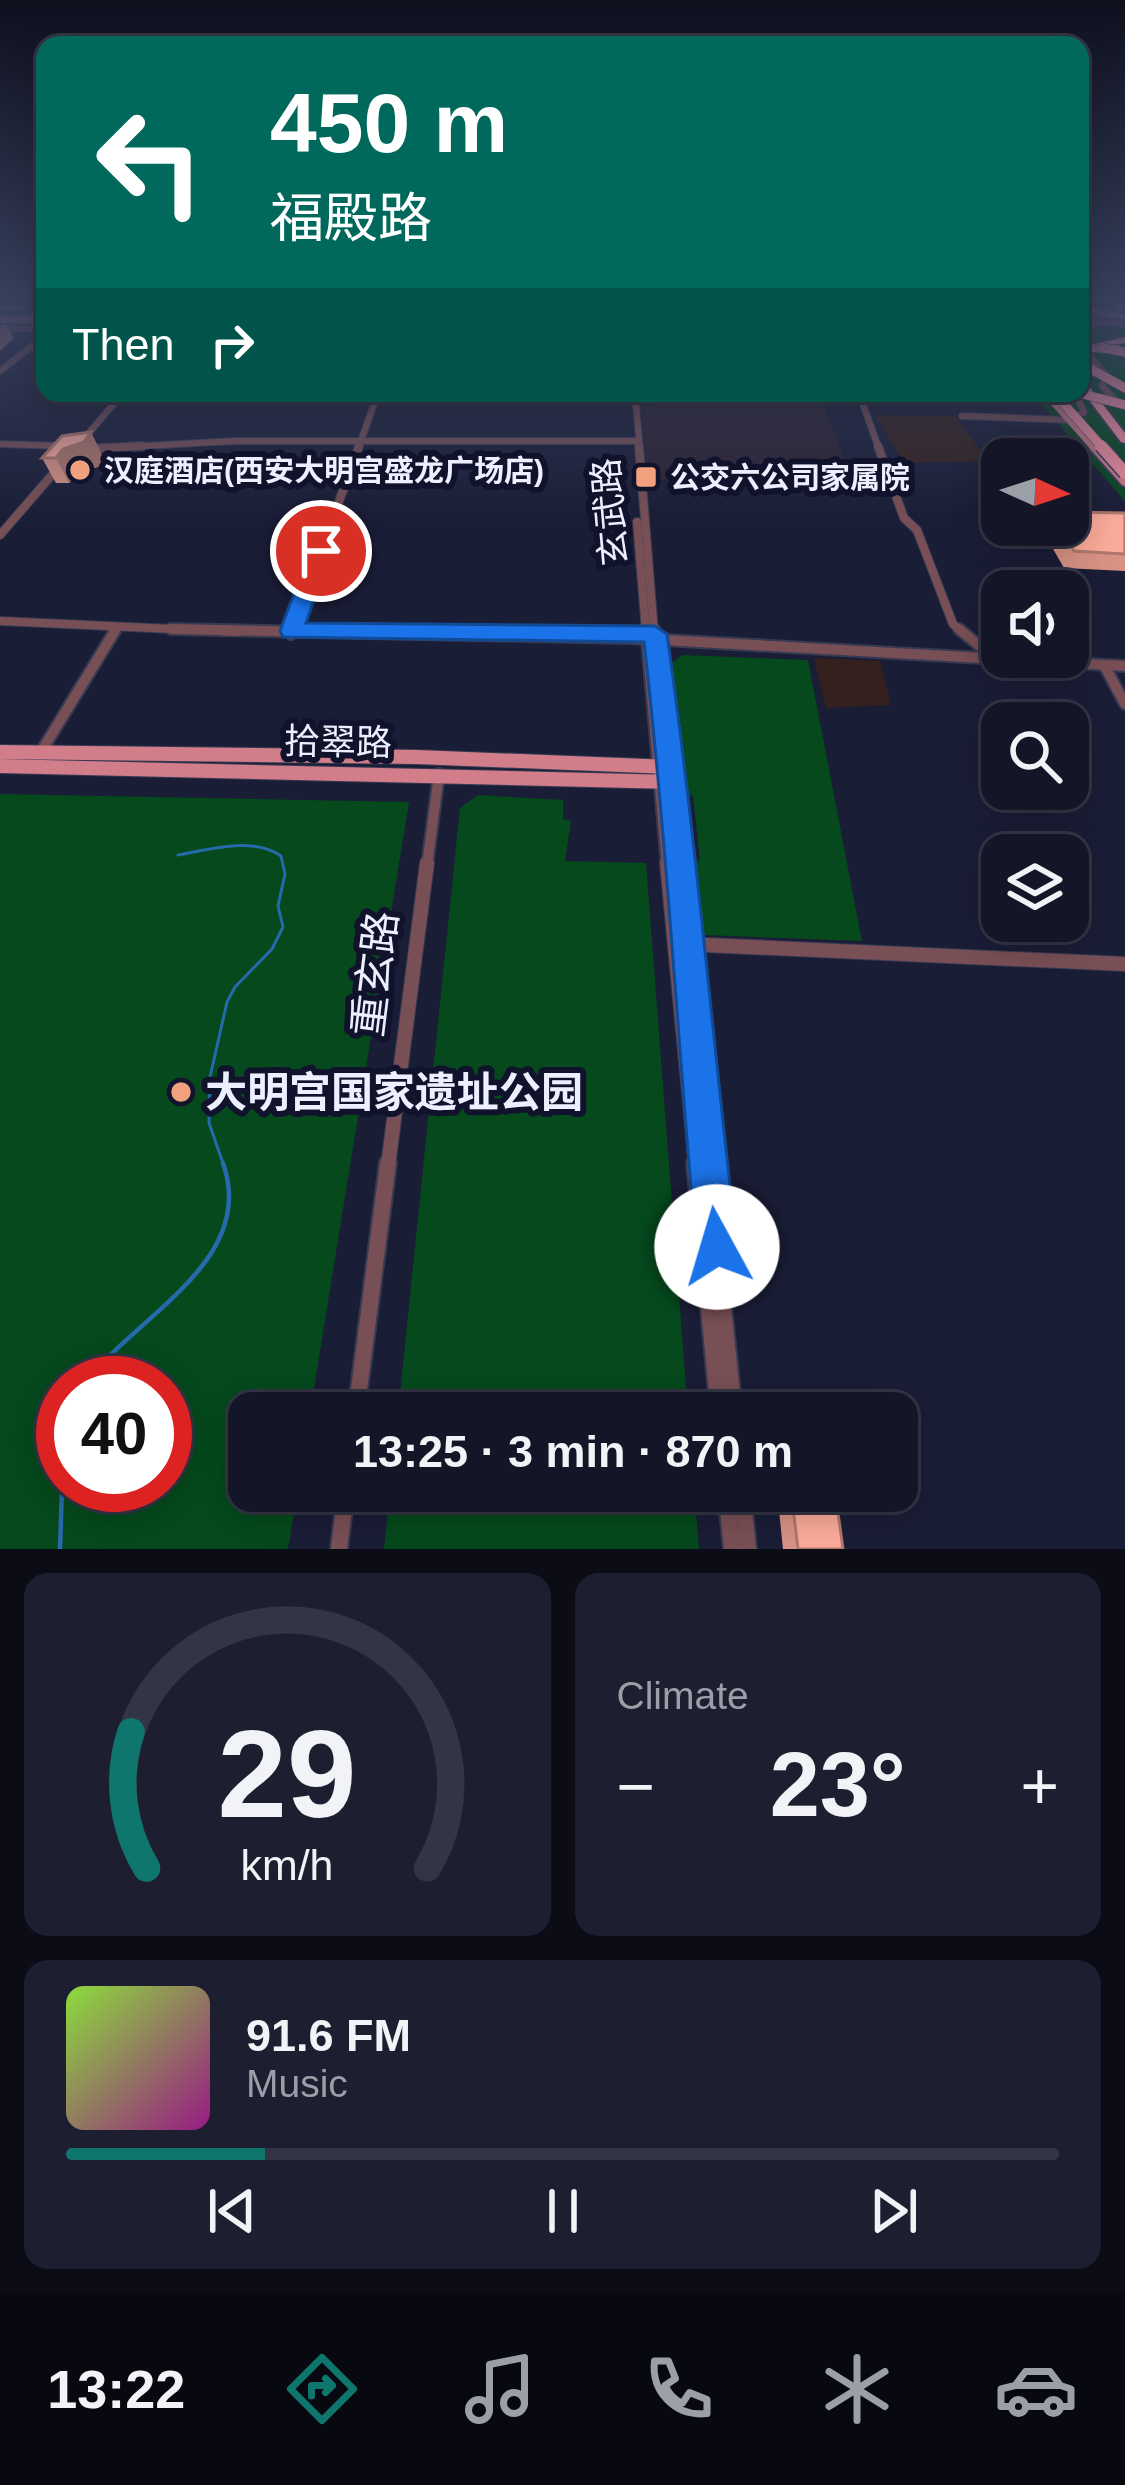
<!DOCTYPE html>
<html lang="en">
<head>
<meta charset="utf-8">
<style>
  :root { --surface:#141628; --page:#1d1f30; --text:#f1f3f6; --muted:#9d9fa8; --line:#333545; --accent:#0f766e }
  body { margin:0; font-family:Arial,"Noto Sans SC",sans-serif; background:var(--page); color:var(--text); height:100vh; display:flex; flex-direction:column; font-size:45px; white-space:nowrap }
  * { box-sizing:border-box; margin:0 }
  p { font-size:39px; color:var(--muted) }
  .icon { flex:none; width:66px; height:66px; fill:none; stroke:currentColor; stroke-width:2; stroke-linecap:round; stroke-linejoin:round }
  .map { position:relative; height:1549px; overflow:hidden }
  .drawer { display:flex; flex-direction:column; gap:24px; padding:24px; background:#0b0c16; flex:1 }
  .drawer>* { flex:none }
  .guide { position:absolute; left:36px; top:36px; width:1053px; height:366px; border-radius:24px; box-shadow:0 6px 30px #0003,0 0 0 3px var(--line); background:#00695c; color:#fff; overflow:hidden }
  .needle { width:78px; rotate:93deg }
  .tools { position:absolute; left:981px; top:438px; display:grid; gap:24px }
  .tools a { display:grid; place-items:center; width:108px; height:108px; border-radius:24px; background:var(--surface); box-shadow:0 6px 30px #0003,0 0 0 3px var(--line); font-size:60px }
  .speed { position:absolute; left:36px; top:1356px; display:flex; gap:24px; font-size:60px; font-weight:700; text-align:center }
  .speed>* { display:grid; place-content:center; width:156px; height:156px; border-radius:50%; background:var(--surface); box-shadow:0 6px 30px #0003,0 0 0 3px var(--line); line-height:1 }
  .speed .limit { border:18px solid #d22; background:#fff; color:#111 }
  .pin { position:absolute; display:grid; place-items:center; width:102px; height:102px; color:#fff; margin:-51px; border:6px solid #fff; border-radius:50%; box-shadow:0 3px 12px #0007 }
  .me { position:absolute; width:132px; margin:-66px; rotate:354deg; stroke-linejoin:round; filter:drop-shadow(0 0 9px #0008) }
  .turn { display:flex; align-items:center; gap:42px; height:252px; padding:0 36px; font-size:54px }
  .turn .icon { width:156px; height:156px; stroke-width:2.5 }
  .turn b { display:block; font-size:84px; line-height:102px }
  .then { display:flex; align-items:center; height:114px; padding:0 36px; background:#0003; gap:24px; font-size:45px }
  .big { font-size:90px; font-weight:700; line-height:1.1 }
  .drawer .card { flex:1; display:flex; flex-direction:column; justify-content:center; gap:18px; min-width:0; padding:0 42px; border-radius:24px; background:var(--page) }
  .drawer .dial { align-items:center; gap:0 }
  .dial svg { height:312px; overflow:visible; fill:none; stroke:var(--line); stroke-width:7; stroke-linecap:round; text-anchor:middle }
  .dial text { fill:var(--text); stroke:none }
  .song { display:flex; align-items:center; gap:36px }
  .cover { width:144px; height:144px; border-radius:18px; background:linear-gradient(135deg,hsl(90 70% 55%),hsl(310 70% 35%)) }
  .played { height:12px; border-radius:6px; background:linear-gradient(90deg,var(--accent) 20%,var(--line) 20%) }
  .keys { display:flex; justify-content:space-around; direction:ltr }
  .heat { display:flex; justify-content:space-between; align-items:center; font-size:66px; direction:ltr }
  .drawer .tiles { flex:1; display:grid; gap:24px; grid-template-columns:1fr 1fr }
  .card:last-child { grid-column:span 2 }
  .trip { position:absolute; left:228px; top:1392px; width:690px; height:120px; border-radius:24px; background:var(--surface); box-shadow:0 6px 30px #0003,0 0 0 3px var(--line); font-weight:700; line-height:120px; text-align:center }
  .menu { display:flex; height:192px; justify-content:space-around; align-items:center; background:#080910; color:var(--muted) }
  .menu .icon { width:84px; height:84px }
  .menu .selected { color:var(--accent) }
  .menu b { font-size:54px; color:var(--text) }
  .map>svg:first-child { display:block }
</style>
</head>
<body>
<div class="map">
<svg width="1125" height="1549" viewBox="0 0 1125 1549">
  <rect width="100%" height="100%" fill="#1a1d36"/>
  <path fill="#2c2231" d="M 656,401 L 823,404 L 851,476 L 771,473 L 736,475 L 736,481 L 648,479 L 641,406 L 655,406 Z"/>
  <g fill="#34211d">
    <path d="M 875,415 L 955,416 L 988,461 L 904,463 Z"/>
    <path d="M 814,658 L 880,661 L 891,705 L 826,708 Z"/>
  </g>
  <g fill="#05491d" fill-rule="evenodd">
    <path d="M 1080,305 L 1125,305 L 1125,501 L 1032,393 L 1080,393 Z"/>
    <path d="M 682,655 L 808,660 L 862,941 L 705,935 L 700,930 L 693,861 L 700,860 L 693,796 L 686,794 L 666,667 Z"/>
    <path d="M 0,794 L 409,802 L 310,1413 L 249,1413 L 249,1491 L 298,1491 L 288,1549 L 0,1549 ZM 165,1383 L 165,1485 L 63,1485 L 63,1383 Z"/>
    <path d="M 478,795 L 563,800 L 563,819 L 571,821 L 565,861 L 646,863 L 688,1413 L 398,1413 L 460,808 Z"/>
    <path d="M 390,1491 L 694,1491 L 699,1549 L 384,1549 Z"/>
  </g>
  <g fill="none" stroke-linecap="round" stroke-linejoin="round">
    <path stroke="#266aab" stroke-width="3" d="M 178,855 C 209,850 253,836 281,856 L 285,874 L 278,906 L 283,927 L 272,949 L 235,987 L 227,1002 L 210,1077 L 209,1123 L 224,1166"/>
    <g stroke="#266aab" stroke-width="4.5">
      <path d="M 86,1383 C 133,1317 258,1262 223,1163"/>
      <path d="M 60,1549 L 63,1458"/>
    </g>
    <defs>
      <g id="minor-far4">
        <path d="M 1080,322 L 1125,323"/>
        <path d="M 0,328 L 45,329"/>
        <path d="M 1080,344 L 1106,375 L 1102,386 L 1117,402"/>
        <path d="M 0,371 L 45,336"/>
        <path d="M 635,393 L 640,449"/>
        <path d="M 859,393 L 879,449"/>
        <path d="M 962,416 L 1070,420 L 1084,412 L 1075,393"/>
        <path d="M 82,441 L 123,393"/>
        <path d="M 0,444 L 63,446"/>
        <path d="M 87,449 L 236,441 L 636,441"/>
        <path d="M 358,449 L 378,393"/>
      </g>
      <g id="minor-far3">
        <path d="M 639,446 L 654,632"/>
        <path d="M 878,446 L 904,518 L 917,530 L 953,624 L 962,632"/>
        <path d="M 87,449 L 142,446"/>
        <path d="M 637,522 L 646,632"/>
        <path d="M 0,535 L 58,468"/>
        <path d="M 0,621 L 238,632"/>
        <path d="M 114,632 L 117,627"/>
        <path d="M 292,632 L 359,446"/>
      </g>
      <g id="minor-far2">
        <path d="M 171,629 L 629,638 L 1125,666"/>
        <path d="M 646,629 L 667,866"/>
        <path d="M 654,629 L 680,866"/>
        <path d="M 959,629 L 987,652"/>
        <path d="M 291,634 L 293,629"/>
        <path d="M 1104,665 L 1125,704"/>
        <path d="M 41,752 L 116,629"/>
        <path d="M 427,866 L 439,774"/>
      </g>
      <g id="minor-far1">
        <path d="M 667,863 L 696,1166"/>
        <path d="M 679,863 L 708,1166"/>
        <path d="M 684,944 L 1125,964"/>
        <path d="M 388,1166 L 427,863"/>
      </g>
      <g id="minor">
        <path d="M 695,1163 L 719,1413"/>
        <path d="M 708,1163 L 734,1413"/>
        <path d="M 356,1413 L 388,1163"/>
        <path d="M 726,1491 L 732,1549"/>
        <path d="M 742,1491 L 748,1549"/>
        <path d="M 339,1549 L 346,1491"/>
      </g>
      <g id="major-far2">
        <path d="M 1116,305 L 1125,309"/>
        <path d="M 0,319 L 45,320"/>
        <path d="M 1046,393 L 1096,449"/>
      </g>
      <path id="major-far1" d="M 1094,446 L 1125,481"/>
      <g id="major">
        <path d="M 0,752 L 417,757 L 671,767"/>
        <path d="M 0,766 L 674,782"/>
      </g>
      <g id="highway">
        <path d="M 1080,305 L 1125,314 L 1125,320 L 1080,311 Z"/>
        <path d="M 1125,337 L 1125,343 L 1097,348 L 1092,345 Z"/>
        <path d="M 1080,378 L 1083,379 L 1125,433 L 1125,443 L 1121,442 L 1080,388 Z"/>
      </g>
    </defs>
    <use href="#minor-far4" stroke="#373a52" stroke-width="8"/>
    <use href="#minor-far3" stroke="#373a52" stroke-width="10"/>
    <use href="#minor-far2" stroke="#373a52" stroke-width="14"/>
    <use href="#minor-far1" stroke="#373a52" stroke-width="16"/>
    <use href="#minor" stroke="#373a52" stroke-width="20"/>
    <use href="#major-far2" stroke="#373a52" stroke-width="9"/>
    <use href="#major-far1" stroke="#373a52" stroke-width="14"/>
    <use href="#major" stroke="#373a52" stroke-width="16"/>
    <use href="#highway" stroke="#373a52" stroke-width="4"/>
    <use href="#minor-far4" stroke="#784f55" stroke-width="6"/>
    <use href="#minor-far3" stroke="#784f55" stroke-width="8"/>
    <use href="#minor-far2" stroke="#784f55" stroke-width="10"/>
    <use href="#minor-far1" stroke="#784f55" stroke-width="14"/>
    <use href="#minor" stroke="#784f55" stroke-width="16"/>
    <use href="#major-far2" stroke="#d17d8a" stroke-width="8"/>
    <use href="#major-far1" stroke="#d17d8a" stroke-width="10"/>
    <use href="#major" stroke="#d17d8a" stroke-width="14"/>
    <use href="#highway" fill="#f58f9f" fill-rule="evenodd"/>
    <defs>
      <path id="major-bridge" d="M 1080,348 L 1117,349"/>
      <g id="highway-bridge-far1">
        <path d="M 1103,348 L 1125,352"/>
        <path d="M 1080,363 L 1125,388"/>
        <path d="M 1054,393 L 1104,449"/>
        <path d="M 1079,393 L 1125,405"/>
      </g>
      <path id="highway-bridge" d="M 1101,446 L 1125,473"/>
    </defs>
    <use href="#major-bridge" stroke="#373a52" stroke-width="9" stroke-linecap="butt"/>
    <use href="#highway-bridge-far1" stroke="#373a52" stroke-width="10" stroke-linecap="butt"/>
    <use href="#highway-bridge" stroke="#373a52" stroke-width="15" stroke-linecap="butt"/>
    <use href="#major-bridge" stroke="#d17d8a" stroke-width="8"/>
    <use href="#highway-bridge-far1" stroke="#f58f9f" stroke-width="9"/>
    <use href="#highway-bridge" stroke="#f58f9f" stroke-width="12"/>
  </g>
  <g fill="#d79284">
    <path d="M 0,305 L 31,305 L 24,311 L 0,311 Z"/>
    <path d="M 91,432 L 106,464 L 77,474 L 69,483 L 56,483 L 42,458 Z"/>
    <path d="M 1125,513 L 1125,571 L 1064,568 L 1041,528 L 1043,525 L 1068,525 Z"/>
    <path d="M 777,1491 L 835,1491 L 843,1549 L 783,1549 Z"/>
  </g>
  <g fill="#af776b">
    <path d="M 6,323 L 14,338 L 0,351 L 0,328 Z"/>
    <path d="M 91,432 L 106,464 L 77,474 L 69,483 L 56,458 L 63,449 L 86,439 Z"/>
  </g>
  <g fill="#faaa99" stroke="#af776b" stroke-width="3">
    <path d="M 91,432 L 86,439 L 93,439 L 63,449 L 56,458 L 42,458 L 62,436 Z"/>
    <path d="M 1068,512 L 1125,513 L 1125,554 L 1074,551 L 1059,525 L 1068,525 Z"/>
    <path d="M 791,1491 L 835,1491 L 843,1549 L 798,1549 Z"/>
  </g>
  <linearGradient id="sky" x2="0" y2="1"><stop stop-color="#0e101e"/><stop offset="0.58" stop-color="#38405d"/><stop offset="1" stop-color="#38405d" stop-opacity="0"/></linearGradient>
  <rect width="1125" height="522" fill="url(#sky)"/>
  <path fill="#1a73e8" stroke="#114b97" stroke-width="3" d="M 321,545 L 331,551 L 306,623 L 655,626 L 667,634 C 696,837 713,1043 737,1247 L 731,1261 L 717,1267 L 702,1261 L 696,1247 C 678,1045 667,843 644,642 L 283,637 L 280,631 L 310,551 Z"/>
  <g fill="#f2a17e" stroke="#11132c" stroke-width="4.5">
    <circle cx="80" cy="470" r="12"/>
    <rect x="634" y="465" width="24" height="24" rx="6"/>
    <circle cx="181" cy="1092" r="12"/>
  </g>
  <g text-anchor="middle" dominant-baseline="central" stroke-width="12" stroke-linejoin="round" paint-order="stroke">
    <g font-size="30" font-weight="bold" fill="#eceffd" stroke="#11132c" text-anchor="start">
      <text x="104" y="470">汉庭酒店(西安大明宫盛龙广场店)</text>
      <text x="670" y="477">公交六公司家属院</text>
    </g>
    <g font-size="36" fill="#eceffd" stroke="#11132c">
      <text transform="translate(610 512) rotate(-95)">玄武路</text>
      <text transform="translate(338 742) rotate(1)">拾翠路</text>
    </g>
    <g font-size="42" fill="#eceffd" stroke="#11132c">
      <text transform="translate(375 974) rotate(-83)">重玄路</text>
    </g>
    <g font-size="42" font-weight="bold" fill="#eceffd" stroke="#11132c" text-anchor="start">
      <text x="205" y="1092">大明宫国家遗址公园</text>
    </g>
  </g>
</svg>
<div class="tools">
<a><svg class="needle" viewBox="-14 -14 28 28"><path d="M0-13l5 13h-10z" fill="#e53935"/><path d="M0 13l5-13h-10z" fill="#9d9fa8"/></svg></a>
<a><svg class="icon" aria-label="sound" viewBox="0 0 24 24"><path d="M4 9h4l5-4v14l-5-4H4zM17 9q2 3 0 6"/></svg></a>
<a><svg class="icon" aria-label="search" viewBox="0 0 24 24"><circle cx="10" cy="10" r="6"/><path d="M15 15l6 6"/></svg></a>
<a><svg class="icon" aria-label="layers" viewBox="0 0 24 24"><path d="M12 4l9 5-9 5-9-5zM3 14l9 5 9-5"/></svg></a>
</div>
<div class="speed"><div class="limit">40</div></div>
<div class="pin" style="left:321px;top:551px;background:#d93025"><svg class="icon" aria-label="arrive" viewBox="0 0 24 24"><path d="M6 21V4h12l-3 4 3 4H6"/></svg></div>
<svg class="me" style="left:717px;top:1247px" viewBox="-20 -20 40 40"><circle r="19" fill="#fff"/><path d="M0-13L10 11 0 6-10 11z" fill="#1a73e8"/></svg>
<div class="trip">13:25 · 3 min · 870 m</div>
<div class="guide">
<div class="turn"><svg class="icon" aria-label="left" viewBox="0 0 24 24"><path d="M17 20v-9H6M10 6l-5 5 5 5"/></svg><div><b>450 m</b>福殿路</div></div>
<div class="then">Then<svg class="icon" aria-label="right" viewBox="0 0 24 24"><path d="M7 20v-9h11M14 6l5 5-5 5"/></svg></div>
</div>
</div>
<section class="drawer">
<div class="tiles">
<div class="card dial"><svg viewBox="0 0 100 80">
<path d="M14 69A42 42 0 1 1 86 69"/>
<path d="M14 69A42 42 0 0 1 10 34" stroke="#0f766e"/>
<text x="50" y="56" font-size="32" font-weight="700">29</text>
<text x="50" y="72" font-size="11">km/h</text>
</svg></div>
<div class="card"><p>Climate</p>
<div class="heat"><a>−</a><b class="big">23°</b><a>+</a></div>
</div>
<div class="card">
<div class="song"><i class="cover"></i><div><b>91.6 FM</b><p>Music</p></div></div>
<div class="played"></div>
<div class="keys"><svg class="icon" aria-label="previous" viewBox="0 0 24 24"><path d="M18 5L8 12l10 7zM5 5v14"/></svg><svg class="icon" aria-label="pause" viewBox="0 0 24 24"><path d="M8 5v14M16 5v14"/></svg><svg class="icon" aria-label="next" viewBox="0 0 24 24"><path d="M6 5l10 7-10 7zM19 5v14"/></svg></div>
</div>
</div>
</section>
<nav class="menu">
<b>13:22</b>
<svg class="icon selected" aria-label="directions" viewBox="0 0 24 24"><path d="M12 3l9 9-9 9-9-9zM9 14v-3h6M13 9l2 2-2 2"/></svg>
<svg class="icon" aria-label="music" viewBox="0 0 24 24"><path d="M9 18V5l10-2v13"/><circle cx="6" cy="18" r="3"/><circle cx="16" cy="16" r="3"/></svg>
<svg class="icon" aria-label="phone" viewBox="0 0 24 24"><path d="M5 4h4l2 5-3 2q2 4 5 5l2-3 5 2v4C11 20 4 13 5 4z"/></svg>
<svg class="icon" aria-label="climate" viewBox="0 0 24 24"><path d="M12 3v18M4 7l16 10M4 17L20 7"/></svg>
<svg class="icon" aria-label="car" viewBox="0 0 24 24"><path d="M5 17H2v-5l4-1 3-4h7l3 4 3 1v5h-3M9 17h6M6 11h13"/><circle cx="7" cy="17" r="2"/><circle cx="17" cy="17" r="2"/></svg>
</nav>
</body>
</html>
